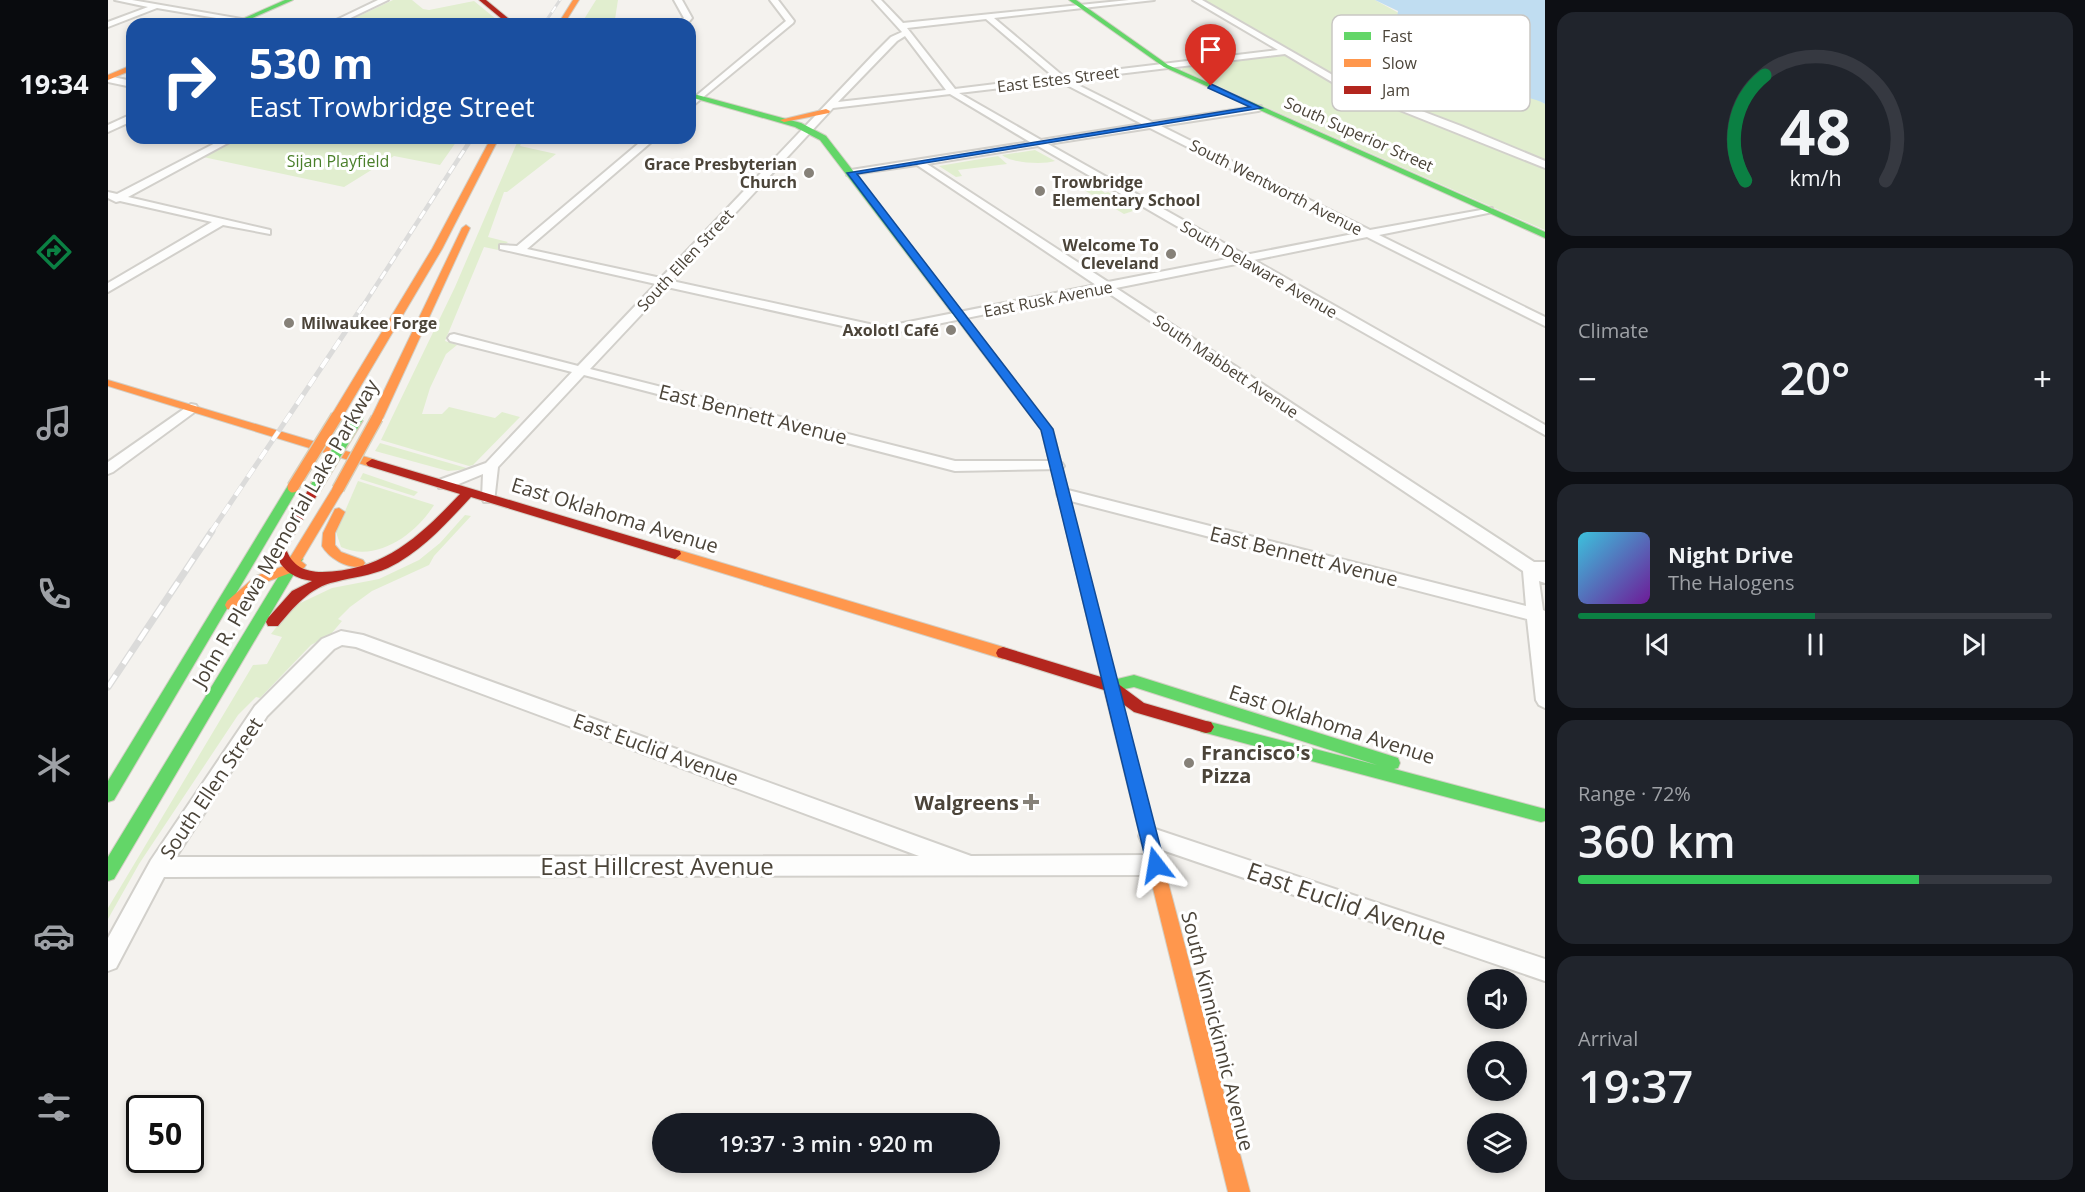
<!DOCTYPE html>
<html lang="en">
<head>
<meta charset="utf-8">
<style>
  :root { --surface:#171b24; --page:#20242c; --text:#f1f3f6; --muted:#9ea1a6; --line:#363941; --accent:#0b8043 }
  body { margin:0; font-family:"Open Sans",sans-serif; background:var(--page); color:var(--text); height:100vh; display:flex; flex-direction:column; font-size:22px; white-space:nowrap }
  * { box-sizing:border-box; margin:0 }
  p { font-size:20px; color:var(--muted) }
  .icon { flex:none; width:33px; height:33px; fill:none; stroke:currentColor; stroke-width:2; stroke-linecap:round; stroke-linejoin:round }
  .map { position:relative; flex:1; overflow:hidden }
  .side { display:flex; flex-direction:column; gap:12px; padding:12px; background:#0d0f14; width:540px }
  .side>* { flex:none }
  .top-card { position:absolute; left:18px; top:18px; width:570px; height:126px; border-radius:18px; box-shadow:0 3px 9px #0003; background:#1a4fa0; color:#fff; overflow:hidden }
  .tools { position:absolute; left:1359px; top:969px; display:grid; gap:12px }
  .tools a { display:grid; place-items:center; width:60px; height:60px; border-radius:50%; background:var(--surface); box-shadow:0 3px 9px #0003; font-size:30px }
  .speed { position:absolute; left:18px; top:1095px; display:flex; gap:12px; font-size:30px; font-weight:700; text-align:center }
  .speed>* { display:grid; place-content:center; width:78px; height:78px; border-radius:50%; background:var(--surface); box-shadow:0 3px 9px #0003; line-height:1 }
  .speed .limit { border:3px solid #111; border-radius:9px; background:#fff; color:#111 }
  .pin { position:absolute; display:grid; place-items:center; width:51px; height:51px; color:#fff; margin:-62px -26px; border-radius:50% 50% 50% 0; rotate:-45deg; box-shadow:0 0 6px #0007 }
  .pin .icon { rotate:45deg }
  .me { position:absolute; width:66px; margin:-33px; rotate:346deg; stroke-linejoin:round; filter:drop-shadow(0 0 4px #0008) }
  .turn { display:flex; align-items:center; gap:21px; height:126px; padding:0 24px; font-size:27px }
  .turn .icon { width:78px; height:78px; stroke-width:2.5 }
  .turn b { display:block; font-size:42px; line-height:51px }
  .big { font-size:45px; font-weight:600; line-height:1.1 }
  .side .tile { flex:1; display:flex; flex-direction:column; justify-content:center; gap:9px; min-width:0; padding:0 21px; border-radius:18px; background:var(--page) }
  .side .dial { align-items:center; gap:0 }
  .dial svg { height:156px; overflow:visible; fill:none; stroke:var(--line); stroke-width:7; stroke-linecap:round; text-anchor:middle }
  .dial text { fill:var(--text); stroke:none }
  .song { display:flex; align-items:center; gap:18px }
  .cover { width:72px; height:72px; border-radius:9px; background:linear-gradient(135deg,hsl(190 70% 55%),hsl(280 70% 35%)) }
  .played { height:6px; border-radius:3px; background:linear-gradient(90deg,var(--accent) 50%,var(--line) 50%) }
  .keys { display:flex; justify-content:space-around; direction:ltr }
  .heat { display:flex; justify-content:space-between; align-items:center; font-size:33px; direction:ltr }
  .charge { height:9px; border-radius:4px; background:linear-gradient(90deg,#34c759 72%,var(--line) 0) }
  .trip { position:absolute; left:544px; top:1113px; width:348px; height:60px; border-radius:30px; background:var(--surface); box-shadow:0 3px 9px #0003; font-weight:600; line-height:60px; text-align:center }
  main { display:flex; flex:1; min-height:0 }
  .tabs { display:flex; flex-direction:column; width:108px; justify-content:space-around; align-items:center; background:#090b0e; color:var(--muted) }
  .tabs .icon { width:42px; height:42px }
  .tabs .selected { color:var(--accent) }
  .tabs b { font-size:27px; color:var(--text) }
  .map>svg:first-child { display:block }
</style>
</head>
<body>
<main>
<nav class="tabs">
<b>19:34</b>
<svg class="icon selected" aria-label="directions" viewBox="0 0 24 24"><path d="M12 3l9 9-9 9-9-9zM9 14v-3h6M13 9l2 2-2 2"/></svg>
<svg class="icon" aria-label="music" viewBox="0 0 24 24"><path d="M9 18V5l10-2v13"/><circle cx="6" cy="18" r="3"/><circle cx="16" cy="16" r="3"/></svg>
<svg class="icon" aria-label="phone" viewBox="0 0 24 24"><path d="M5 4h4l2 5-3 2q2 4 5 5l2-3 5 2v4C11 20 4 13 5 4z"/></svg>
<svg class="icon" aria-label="climate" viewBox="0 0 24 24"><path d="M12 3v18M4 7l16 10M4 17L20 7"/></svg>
<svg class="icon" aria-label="car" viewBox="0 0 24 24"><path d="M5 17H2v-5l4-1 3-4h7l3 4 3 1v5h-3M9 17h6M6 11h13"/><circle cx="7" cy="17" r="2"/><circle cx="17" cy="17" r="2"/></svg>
<svg class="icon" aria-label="filters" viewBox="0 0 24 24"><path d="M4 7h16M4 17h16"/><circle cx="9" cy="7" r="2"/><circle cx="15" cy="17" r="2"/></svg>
</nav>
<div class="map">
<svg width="1437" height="1192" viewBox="0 0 1437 1192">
  <rect width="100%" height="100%" fill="#f4f2ee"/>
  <g fill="#e1eecf">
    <path d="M 285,0 L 304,0 L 315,9 L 321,10 L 366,1 L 394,24 L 234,24 Z"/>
    <path d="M 488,0 L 510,0 L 507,19 L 503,24 L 473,24 Z"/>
    <path d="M 1094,0 L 1267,0 L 1318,28 L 1413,96 L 1423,96 L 1437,104 L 1437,230 L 1074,70 L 1075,67 L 1184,53 Z"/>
    <path d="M 130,138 L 351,138 L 332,165 L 286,156 L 236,187 L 95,157 Z"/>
    <path d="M 411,138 L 415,138 L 412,146 L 448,154 L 399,192 L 396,192 L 380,237 L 400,242 L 390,250 L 376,247 L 337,341 L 349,345 L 338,354 L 322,388 L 314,414 L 334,414 L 341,407 L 387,418 L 394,412 L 412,417 L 365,465 L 361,466 L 273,440 L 347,287 Z"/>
    <path d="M 927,150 L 947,161 C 935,165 903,163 894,155 Z"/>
    <path d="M 890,156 L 899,164 L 850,170 L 854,176 L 848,177 L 831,166 Z"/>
    <path d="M 984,183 L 997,193 L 1000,192 L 1031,209 L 1016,214 L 976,190 L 973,190 L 976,185 Z"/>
    <path d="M 272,443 L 362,469 L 340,471 L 267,451 Z"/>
    <path d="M 255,473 L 310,492 L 306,496 L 252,479 Z"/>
    <path d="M 250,481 L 326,505 C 307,535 268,563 233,547 L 228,532 Z"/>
    <path d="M 357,515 L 363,516 L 326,556 L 321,565 L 264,591 L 242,607 L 230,619 L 234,621 L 223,634 L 203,645 L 152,698 L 148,697 L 130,715 L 31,864 L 0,919 L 0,908 L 145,665 L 159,664 L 174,637 L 163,634 L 184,607 L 224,588 L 271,579 L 311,560 L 332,543 Z"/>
  </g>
  <path fill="#c0ddf1" d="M 1267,0 L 1437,0 L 1437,104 C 1426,98 1420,99 1411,95 C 1403,92 1394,85 1387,81 C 1365,66 1313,17 1289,17 L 1290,11 Z"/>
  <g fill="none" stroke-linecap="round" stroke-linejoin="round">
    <defs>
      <g id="street">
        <path d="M 7,0 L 24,0 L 162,24 L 144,24 L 49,8 L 0,27 L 0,22 L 40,7 Z"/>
        <path d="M 270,0 L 280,0 L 230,24 L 220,24 Z"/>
        <path d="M 566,0 L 574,0 L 584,18 L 579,24 L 571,24 L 576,18 Z"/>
        <path d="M 662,0 L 670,0 L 686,21 L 685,23 L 582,108 L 582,101 L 678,21 Z"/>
        <path d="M 765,0 L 773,0 L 795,23 L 1021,0 L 1046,0 L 886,18 L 955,76 L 1170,50 L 1085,0 L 1094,0 L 1235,81 L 1353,126 L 1437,161 L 1437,168 L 1229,85 L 1177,54 L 960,80 L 1044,122 L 1153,106 L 1153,110 L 1150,111 L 1053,126 L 1262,230 L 1384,208 L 1384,212 L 1380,213 L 1271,235 L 1437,317 L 1437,326 L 1259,237 L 1146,260 L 1437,425 L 1437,435 L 1133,263 L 1008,288 L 1426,562 L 1437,562 L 1437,583 L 1431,581 L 1435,610 L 1437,611 L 1437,708 L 1431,705 L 1428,700 L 1419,619 L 951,498 L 949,494 L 951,490 L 956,489 L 1418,606 L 1415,571 L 996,290 L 775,335 L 559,287 L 482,369 L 847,461 L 949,461 L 954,463 L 956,466 L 954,469 L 847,471 L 476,375 L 390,467 L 386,502 L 376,502 L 374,498 L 375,474 L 341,488 L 331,488 L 329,484 L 331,480 L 378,463 L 464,372 L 342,341 L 340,338 L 342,335 L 346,334 L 470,366 L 548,284 L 392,249 L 392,245 L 409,246 L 537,138 L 548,138 L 419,249 L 553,278 L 767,53 L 783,37 L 794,32 ZM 878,19 L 946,77 L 847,89 L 799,28 ZM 797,36 L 838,90 L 730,102 L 789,41 ZM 951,81 L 1034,124 L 933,140 L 851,93 ZM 842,94 L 922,142 L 743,170 L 739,171 L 739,175 L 809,165 L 988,285 L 775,327 L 564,281 L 725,108 ZM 1042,128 L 1250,233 L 1137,255 L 940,144 ZM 930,146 L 1124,258 L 1000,282 L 819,164 Z"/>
        <path d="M 0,76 L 24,81 L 24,87 L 0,82 Z"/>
        <path d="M 24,114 L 24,121 L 0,132 L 0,125 Z"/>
        <path d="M 117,138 L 129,138 L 20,197 L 162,230 L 162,234 L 115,225 L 0,292 L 0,283 L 104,222 L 12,201 L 8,202 L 0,198 L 0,192 L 9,194 Z"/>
        <path d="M 83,404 L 88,405 L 90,408 L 88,411 L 5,472 L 0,474 L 0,462 Z"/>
        <path d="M 233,631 L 255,635 L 863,856 L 1048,855 L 1055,858 L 1058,865 L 1055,872 L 1048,875 L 56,877 L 8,968 L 0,971 L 0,938 L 43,860 L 147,706 L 214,639 ZM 234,645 L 248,647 L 811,856 L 68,857 L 159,716 L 226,649 Z"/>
        <path d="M 1041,827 L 1437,959 L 1437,981 L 1034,843 L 1031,836 L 1034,829 Z"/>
      </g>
      <g id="fast">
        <path d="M 177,0 L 185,0 L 131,24 L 123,24 Z"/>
        <path d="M 961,0 L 968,0 L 1060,65 L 1437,232 L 1437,238 L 1056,67 Z"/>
        <path d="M 582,93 L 693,123 L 718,136 L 945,429 L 969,526 L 967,529 L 963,530 L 957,526 L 933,430 L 712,140 L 687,127 L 582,97 Z"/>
        <path d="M 185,483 L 191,487 L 6,800 L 0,802 L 0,781 L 181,484 Z"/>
        <path d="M 188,554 L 195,559 L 193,562 L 6,879 L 0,881 L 0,857 L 183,556 Z"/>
        <path d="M 1026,675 L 1290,758 L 1292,763 L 1290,768 L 1286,769 L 1433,808 L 1437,809 L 1437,821 L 1433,822 L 1098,733 L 1093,732 L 1090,727 L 1093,722 L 1098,721 L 1269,765 L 1026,687 L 1002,692 L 997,690 L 995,686 L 997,682 Z"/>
      </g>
      <g id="slow">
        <path d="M 465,0 L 471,0 L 456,24 L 450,24 Z"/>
        <path d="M 24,65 L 24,70 L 0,80 L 0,75 Z"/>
        <path d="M 718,109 L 722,111 L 721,113 L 676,122 L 672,120 Z"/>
        <path d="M 383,138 L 391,138 L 334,249 L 235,416 L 233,418 L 225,418 L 223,416 L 324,249 Z"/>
        <path d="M 358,225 L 362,228 L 275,418 L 269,422 L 265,420 L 263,418 L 354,228 Z"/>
        <path d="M 0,380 L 268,460 L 270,463 L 264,467 L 260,466 L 0,386 Z"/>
        <path d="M 230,485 L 236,489 L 193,561 L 198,565 L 196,568 L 158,582 L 129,609 L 119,609 L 117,605 L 119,601 L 148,576 L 184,563 L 181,559 L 183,556 L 226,486 Z"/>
        <path d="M 231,508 L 237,512 L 227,533 L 227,545 L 233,552 L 255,560 L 257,563 L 255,566 C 240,570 221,558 214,546 L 215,533 L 227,509 Z"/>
        <path d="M 567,549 L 895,647 L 900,649 L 902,653 L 900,657 L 895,659 L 562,557 L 561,554 Z"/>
        <path d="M 1042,836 L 1048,839 L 1050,844 L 1142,1192 L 1120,1192 L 1034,844 L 1036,839 Z"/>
      </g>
      <g id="jam">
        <path d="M 371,0 L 378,0 L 407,24 L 400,24 Z"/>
        <path d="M 264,459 L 572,551 L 573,554 L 567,559 L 363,497 C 339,523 313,552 280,568 C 262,576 245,577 227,582 C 202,587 185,608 170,626 L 160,626 L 158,622 L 160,618 L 184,591 L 204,581 C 184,578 172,569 166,549 L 203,485 L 207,484 L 213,488 L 178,549 C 184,566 197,572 214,572 C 276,571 312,536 352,494 L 260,466 L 258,463 Z"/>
        <path d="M 963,522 L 969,526 L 1009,683 L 1036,703 L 1098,721 L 1103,722 L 1106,727 L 1103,732 L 1098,733 L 1026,712 L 1015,704 L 1050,844 L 1048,849 L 1042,852 L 1036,849 L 1034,844 L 996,690 L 890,657 L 888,653 L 890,649 L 895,647 L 993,677 L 957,526 Z"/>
      </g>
    </defs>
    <use href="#street" stroke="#d2d0cb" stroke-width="4"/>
    <use href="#fast" stroke="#d3cfc5" stroke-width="2"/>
    <use href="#slow" stroke="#d3cfc5" stroke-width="2"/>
    <use href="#jam" stroke="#d3cfc5" stroke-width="2"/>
    <use href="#street" fill="#fdfdfc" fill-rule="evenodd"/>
    <use href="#fast" fill="#63d668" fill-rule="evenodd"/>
    <use href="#slow" fill="#ff974d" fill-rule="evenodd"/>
    <use href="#jam" fill="#b3261e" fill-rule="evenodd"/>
    <defs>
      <path id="rail-far3" d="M 436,24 L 452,0"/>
      <path id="rail-far2" d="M 253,309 L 364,138"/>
      <path id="rail-far1" d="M 103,532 L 254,307"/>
      <path id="rail" d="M 0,687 L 104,531"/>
    </defs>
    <use href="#rail-far3" stroke="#dbdbda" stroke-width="3"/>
    <use href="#rail-far2" stroke="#dbdbda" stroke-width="4.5"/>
    <use href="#rail-far1" stroke="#dbdbda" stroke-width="5"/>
    <use href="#rail" stroke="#dbdbda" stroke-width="7"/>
    <use href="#rail-far3" stroke="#fff" stroke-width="2" stroke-dasharray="7" stroke-linecap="butt"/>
    <use href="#rail-far2" stroke="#fff" stroke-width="3" stroke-dasharray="9" stroke-linecap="butt"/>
    <use href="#rail-far1" stroke="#fff" stroke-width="4" stroke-dasharray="11" stroke-linecap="butt"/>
    <use href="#rail" stroke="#fff" stroke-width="4.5" stroke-dasharray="14" stroke-linecap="butt"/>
    <defs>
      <path id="fast-bridge" d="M 207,488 L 250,417"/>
      <g id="slow-bridge">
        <path d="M 185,487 L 229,416"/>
        <path d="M 230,489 L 269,418"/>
      </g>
    </defs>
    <use href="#fast-bridge" stroke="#d6cebb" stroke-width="14" stroke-linecap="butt"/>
    <use href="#slow-bridge" stroke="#d6cebb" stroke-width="14" stroke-linecap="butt"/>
    <use href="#fast-bridge" stroke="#63d668" stroke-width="11"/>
    <use href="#slow-bridge" stroke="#ff974d" stroke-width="11"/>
  </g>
  <path fill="#1a73e8" stroke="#114b97" stroke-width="1.5" d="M 1103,84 L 1154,108 L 749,174 L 945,429 L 1057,865 L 1054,871 L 1048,873 L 1042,871 L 1039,865 L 933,430 L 739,173 L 1142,107 L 1100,88 Z"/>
  <g fill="#868178" stroke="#fff" stroke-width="2">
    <circle cx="701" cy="173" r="6"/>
    <circle cx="932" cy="191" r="6"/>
    <circle cx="1063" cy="254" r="6"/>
    <circle cx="181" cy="323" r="6"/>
    <circle cx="843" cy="330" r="6"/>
    <circle cx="1081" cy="763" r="6"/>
    <path d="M920 793h6v6h6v6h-6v6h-6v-6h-6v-6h6z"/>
  </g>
  <g text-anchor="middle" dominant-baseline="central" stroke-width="6" stroke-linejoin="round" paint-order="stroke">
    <g font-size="16" fill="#4b4439" stroke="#fff">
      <text transform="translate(950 79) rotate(-7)">East Estes Street</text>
      <text transform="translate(1251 134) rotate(24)">South Superior Street</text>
      <text transform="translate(1168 187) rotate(27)">South Wentworth Avenue</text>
      <text transform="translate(577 260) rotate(-47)">South Ellen Street</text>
      <text transform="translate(1151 269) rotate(30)">South Delaware Avenue</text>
      <text transform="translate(940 299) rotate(-11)">East Rusk Avenue</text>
      <text transform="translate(1118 366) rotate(34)">South Mabbett Avenue</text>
    </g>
    <g font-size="16" fill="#4a7f2a" stroke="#fff">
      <text x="230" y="161">Sijan Playfield</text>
    </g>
    <g font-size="16" font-weight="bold" fill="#4b4439" stroke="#fff" text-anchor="end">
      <text x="689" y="164">Grace Presbyterian<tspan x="689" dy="18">Church</tspan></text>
      <text x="944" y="182" text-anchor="start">Trowbridge<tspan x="944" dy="18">Elementary School</tspan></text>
      <text x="1051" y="245">Welcome To<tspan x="1051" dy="18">Cleveland</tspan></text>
      <text x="193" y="323" text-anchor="start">Milwaukee Forge</text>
      <text x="831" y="330">Axolotl Café</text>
    </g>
    <g font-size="20" fill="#4b4439" stroke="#fff">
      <text transform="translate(645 414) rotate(14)">East Bennett Avenue</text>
      <text transform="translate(507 515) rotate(17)">East Oklahoma Avenue</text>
      <text transform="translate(177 533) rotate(-60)">John R. Plewa Memorial Lake Parkway</text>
      <text transform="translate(1196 556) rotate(14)">East Bennett Avenue</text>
      <text transform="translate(1224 724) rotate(18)">East Oklahoma Avenue</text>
      <text transform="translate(548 749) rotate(20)">East Euclid Avenue</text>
      <text transform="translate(103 788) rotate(-56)">South Ellen Street</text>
      <text transform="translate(1110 1031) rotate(76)">South Kinnickinnic Avenue</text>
    </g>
    <g font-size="20" font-weight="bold" fill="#4b4439" stroke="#fff" text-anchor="start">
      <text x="1093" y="752">Francisco's<tspan x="1093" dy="23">Pizza</tspan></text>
      <text x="911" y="802" text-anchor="end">Walgreens</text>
    </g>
    <g font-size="24" fill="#4b4439" stroke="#fff">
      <text x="549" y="865">East Hillcrest Avenue</text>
      <text transform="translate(1239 903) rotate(19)">East Euclid Avenue</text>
    </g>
  </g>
  <rect x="1224" y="15" width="198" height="96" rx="9" fill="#fff" stroke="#c9c7c4" stroke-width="1.5"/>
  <rect x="1236" y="32" width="27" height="8" fill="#63d668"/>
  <rect x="1236" y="59" width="27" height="8" fill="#ff974d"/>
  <rect x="1236" y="86" width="27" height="8" fill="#b3261e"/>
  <g font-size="16" fill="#4b4439">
    <text x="1274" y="42">Fast</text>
    <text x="1274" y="69">Slow</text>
    <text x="1274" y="96">Jam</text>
  </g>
</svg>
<div class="tools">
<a><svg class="icon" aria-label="sound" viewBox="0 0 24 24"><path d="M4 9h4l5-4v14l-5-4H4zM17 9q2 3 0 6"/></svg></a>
<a><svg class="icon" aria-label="search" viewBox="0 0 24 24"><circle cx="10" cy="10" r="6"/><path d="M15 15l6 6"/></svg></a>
<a><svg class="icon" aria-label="layers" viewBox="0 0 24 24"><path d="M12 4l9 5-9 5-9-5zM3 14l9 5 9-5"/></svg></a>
</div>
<div class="speed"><div class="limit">50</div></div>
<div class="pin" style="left:1103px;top:86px;background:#d93025"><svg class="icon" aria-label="arrive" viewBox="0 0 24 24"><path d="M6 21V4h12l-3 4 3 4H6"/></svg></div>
<svg class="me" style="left:1048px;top:865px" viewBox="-20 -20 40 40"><path d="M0-17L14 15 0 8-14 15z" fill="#1a73e8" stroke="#fff" stroke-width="4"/></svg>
<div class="trip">19:37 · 3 min · 920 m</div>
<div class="top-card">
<div class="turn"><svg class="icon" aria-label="right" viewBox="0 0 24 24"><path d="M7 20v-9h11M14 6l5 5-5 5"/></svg><div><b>530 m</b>East Trowbridge Street</div></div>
</div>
</div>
<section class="side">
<div class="tile dial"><svg viewBox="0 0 100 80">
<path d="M14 69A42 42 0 1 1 86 69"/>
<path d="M14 69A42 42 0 0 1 24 15" stroke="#0b8043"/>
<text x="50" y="56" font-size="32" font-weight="700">48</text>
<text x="50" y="72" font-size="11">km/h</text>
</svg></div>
<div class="tile"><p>Climate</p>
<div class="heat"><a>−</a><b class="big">20°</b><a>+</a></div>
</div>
<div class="tile">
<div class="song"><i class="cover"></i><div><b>Night Drive</b><p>The Halogens</p></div></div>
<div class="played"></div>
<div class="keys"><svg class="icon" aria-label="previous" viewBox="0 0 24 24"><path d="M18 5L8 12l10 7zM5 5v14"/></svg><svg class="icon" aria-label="pause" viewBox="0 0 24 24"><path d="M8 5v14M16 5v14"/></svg><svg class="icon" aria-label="next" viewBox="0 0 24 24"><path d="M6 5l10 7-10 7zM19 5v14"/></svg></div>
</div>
<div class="tile"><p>Range · 72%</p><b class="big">360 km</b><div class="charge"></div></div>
<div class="tile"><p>Arrival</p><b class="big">19:37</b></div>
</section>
</main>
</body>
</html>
